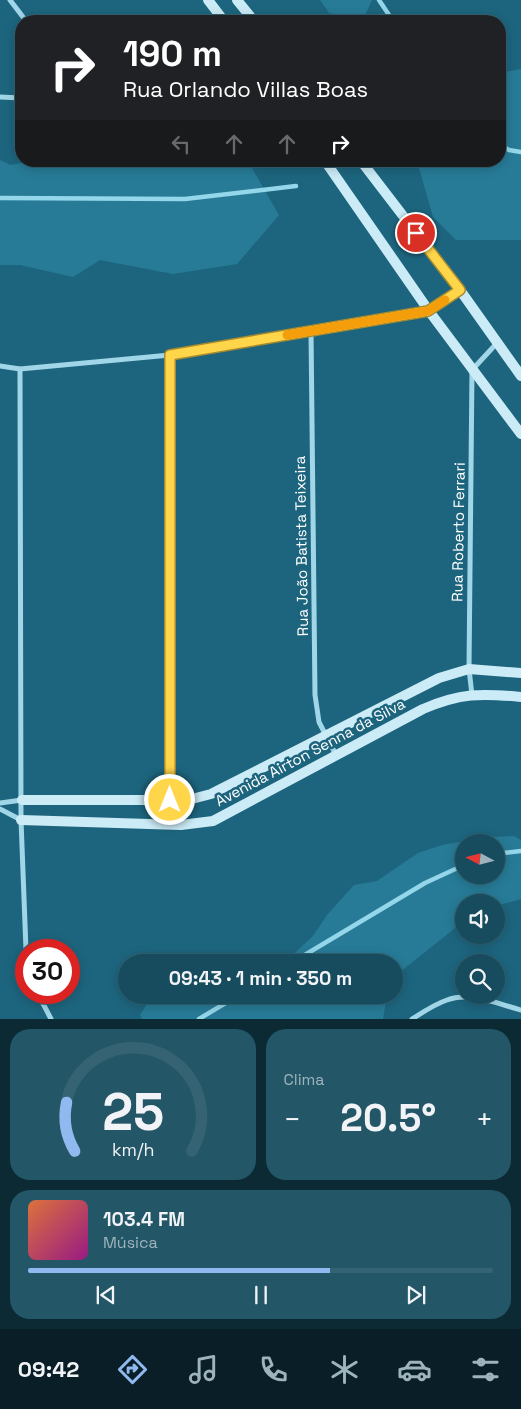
<!DOCTYPE html>
<html lang="pt">
<head>
<meta charset="utf-8">
<style>
  :root { --surface:#164c5e; --page:#235667; --text:#f1f3f6; --muted:#9eb4bc; --line:#356373; --accent:#90b9f0 }
  body { margin:0; font-family:"Space Grotesk",sans-serif; background:var(--page); color:var(--text); height:100vh; display:flex; flex-direction:column; font-size:19px; white-space:nowrap }
  * { box-sizing:border-box; margin:0 }
  p { font-size:16px; color:var(--muted) }
  .icon { flex:none; width:28px; height:28px; fill:none; stroke:currentColor; stroke-width:2; stroke-linecap:round; stroke-linejoin:round }
  .map { position:relative; height:1019px; overflow:hidden }
  .panel { display:flex; flex-direction:column; gap:10px; padding:10px; background:#0c2a34; flex:1 }
  .panel>* { flex:none }
  .hud { position:absolute; left:15px; top:15px; width:491px; height:152px; border-radius:20px; box-shadow:0 2px 12px #0003,0 0 0 1px var(--line); background:#202124; color:#fff; overflow:hidden }
  .needle { width:32px; rotate:277deg }
  .tools { position:absolute; left:455px; top:834px; display:grid; gap:10px }
  .tools a { display:grid; place-items:center; width:50px; height:50px; border-radius:50%; background:var(--surface); box-shadow:0 2px 12px #0003,0 0 0 1px var(--line); font-size:25px }
  .speed { position:absolute; left:15px; top:939px; display:flex; gap:10px; font-size:25px; font-weight:700; text-align:center }
  .speed>* { display:grid; place-content:center; width:65px; height:65px; border-radius:50%; background:var(--surface); box-shadow:0 2px 12px #0003,0 0 0 1px var(--line); line-height:1 }
  .speed .limit { border:8px solid #d22; background:#fff; color:#111 }
  .pin { position:absolute; display:grid; place-items:center; width:42px; height:42px; color:#fff; margin:-21px; border:2px solid #fff; border-radius:50%; box-shadow:0 1px 5px #0007 }
  .me { position:absolute; width:55px; margin:-28px; rotate:0deg; stroke-linejoin:round; filter:drop-shadow(0 0 4px #0008) }
  .turn { display:flex; align-items:center; gap:18px; height:105px; padding:0 25px; font-size:22px }
  .turn .icon { width:65px; height:65px; stroke-width:2.5 }
  .turn b { display:block; font-size:35px; line-height:42px }
  .lanes { display:flex; align-items:center; height:48px; padding:0 25px; background:#0003; justify-content:center; gap:25px; direction:ltr }
  .lanes .off { opacity:.35 }
  .big { font-size:38px; font-weight:700; line-height:1.1 }
  .panel .widget { flex:1; display:flex; flex-direction:column; justify-content:center; gap:8px; min-width:0; padding:0 18px; border-radius:20px; background:var(--page) }
  .panel .dial { align-items:center; gap:0 }
  .dial svg { height:130px; overflow:visible; fill:none; stroke:var(--line); stroke-width:7; stroke-linecap:round; text-anchor:middle }
  .dial text { fill:var(--text); stroke:none }
  .song { display:flex; align-items:center; gap:15px }
  .cover { width:60px; height:60px; border-radius:8px; background:linear-gradient(135deg,hsl(20 70% 55%),hsl(310 70% 35%)) }
  .played { height:5px; border-radius:2px; background:linear-gradient(90deg,var(--accent) 65%,var(--line) 65%) }
  .keys { display:flex; justify-content:space-around; direction:ltr }
  .heat { display:flex; justify-content:space-between; align-items:center; font-size:28px; direction:ltr }
  .panel .tiles { flex:1; display:grid; gap:10px; grid-template-columns:1fr 1fr }
  .widget:last-child { grid-column:span 2 }
  .trip { position:absolute; left:118px; top:954px; width:285px; height:50px; border-radius:25px; background:var(--surface); box-shadow:0 2px 12px #0003,0 0 0 1px var(--line); font-weight:700; line-height:50px; text-align:center }
  .menu { display:flex; height:80px; justify-content:space-around; align-items:center; background:#091e26; color:var(--muted) }
  .menu .icon { width:35px; height:35px }
  .menu .selected { color:var(--accent) }
  .menu b { font-size:22px; color:var(--text) }
  .map>svg:first-child { display:block }
</style>
</head>
<body>
<div class="map">
<svg width="521" height="1019" viewBox="0 0 521 1019">
  <rect width="100%" height="100%" fill="#1d657e"/>
  <g fill="#277b97" fill-rule="evenodd">
    <path d="M 320,0 L 372,0 L 363,20 L 329,13 Z"/>
    <path d="M 521,69 L 521,240 L 456,240 L 433,217 L 417,161 L 500,161 L 500,73 Z"/>
    <path d="M 0,160 L 10,165 L 33,161 L 248,161 L 279,215 L 237,264 L 173,274 L 100,260 L 73,277 L 20,265 L 0,265 Z"/>
    <path d="M 514,836 L 521,840 L 521,899 L 496,906 L 496,902 L 464,902 L 464,921 L 400,972 L 394,982 L 394,962 L 285,962 L 313,936 L 327,915 L 354,885 L 377,881 L 418,853 L 442,845 L 488,837 ZM 464,842 L 496,842 L 496,875 L 464,875 Z"/>
    <path d="M 156,995 L 387,995 L 383,1019 L 142,1019 L 140,1015 L 151,998 Z"/>
  </g>
  <g fill="none" stroke-linecap="round" stroke-linejoin="round">
    <g stroke="#94d6ea" stroke-width="4.5">
      <path d="M 379,0 L 393,21"/>
      <path d="M 500,145 L 509,150 L 521,152"/>
      <path d="M 0,198 L 185,199 L 296,186"/>
      <path d="M 496,854 L 521,851"/>
      <path d="M 293,962 L 425,883 L 464,865"/>
      <path d="M 199,1019 L 239,995"/>
    </g>
    <g stroke="#a1d6e8" stroke-width="5">
      <path d="M 10,0 L 26,21"/>
      <path d="M 0,97 L 21,98"/>
      <path d="M 311,331 L 315,695 L 319,722 L 336,755"/>
      <path d="M 0,366 L 20,369 L 170,355 L 429,311 L 460,290"/>
      <path d="M 20,369 L 21,820 L 26,950"/>
      <path d="M 472,695 L 469,669 L 472,370 L 497,343"/>
      <path d="M 0,803 L 22,800"/>
      <path d="M 0,809 L 21,820"/>
      <path d="M 170,824 L 170,355"/>
      <path d="M 37,992 L 51,1019"/>
      <path d="M 412,1019 C 423,1012 435,1004 447,1000 C 470,991 498,1004 521,1010"/>
    </g>
    <g stroke="#cbebf6" stroke-width="10">
      <path d="M 208,0 L 224,21"/>
      <path d="M 237,0 L 254,21"/>
      <path d="M 325,161 L 429,311 L 521,434"/>
      <path d="M 361,161 L 460,290 L 521,376"/>
      <path d="M 22,800 L 188,800 L 211,794 L 439,678 L 469,669 L 521,673"/>
      <path d="M 21,820 L 181,825 L 213,821 L 423,709 C 460,693 481,693 521,697"/>
    </g>
  </g>
  <g fill="none" stroke-linecap="round" stroke-linejoin="round">
    <defs>
      <path id="route" d="M 170,800 L 170,355 L 428,311 L 460,290 L 416,233"/>
    </defs>
    <use href="#route" stroke="#a68a30" stroke-width="12"/>
    <use href="#route" stroke="#ffd54a" stroke-width="9"/>
    <path stroke="#f59e0b" stroke-width="9" d="M 287,335 L 428,311 L 445,300"/>
  </g>
  <g text-anchor="middle" dominant-baseline="central" stroke-width="5" stroke-linejoin="round" paint-order="stroke">
    <g font-size="15" fill="#fff" stroke="#1d657e">
      <text transform="translate(458 532) rotate(-89)">Rua Roberto Ferrari</text>
      <text transform="translate(301 546) rotate(-91)">Rua João Batista Teixeira</text>
      <text transform="translate(310 752) rotate(-28)">Avenida Airton Senna da Silva</text>
    </g>
  </g>
</svg>
<div class="tools">
<a><svg class="needle" viewBox="-14 -14 28 28"><path d="M0-13l5 13h-10z" fill="#e53935"/><path d="M0 13l5-13h-10z" fill="#9eb4bc"/></svg></a>
<a><svg class="icon" aria-label="sound" viewBox="0 0 24 24"><path d="M4 9h4l5-4v14l-5-4H4zM17 9q2 3 0 6"/></svg></a>
<a><svg class="icon" aria-label="search" viewBox="0 0 24 24"><circle cx="10" cy="10" r="6"/><path d="M15 15l6 6"/></svg></a>
</div>
<div class="speed"><div class="limit">30</div></div>
<div class="pin" style="left:416px;top:233px;background:#d93025"><svg class="icon" aria-label="arrive" viewBox="0 0 24 24"><path d="M6 21V4h12l-3 4 3 4H6"/></svg></div>
<svg class="me" style="left:170px;top:800px" viewBox="-20 -20 40 40"><circle r="17" fill="#ffd54a" stroke="#fff" stroke-width="3"/><path d="M0-11L8 9 0 5-8 9z" fill="#fff"/></svg>
<div class="trip">09:43 · 1 min · 350 m</div>
<div class="hud">
<div class="turn"><svg class="icon" aria-label="right" viewBox="0 0 24 24"><path d="M7 20v-9h11M14 6l5 5-5 5"/></svg><div><b>190 m</b>Rua Orlando Villas Boas</div></div>
<div class="lanes"><svg class="icon off" aria-label="left" viewBox="0 0 24 24"><path d="M17 20v-9H6M10 6l-5 5 5 5"/></svg><svg class="icon off" aria-label="ahead" viewBox="0 0 24 24"><path d="M12 20V5M6 11l6-6 6 6"/></svg><svg class="icon off" aria-label="ahead" viewBox="0 0 24 24"><path d="M12 20V5M6 11l6-6 6 6"/></svg><svg class="icon" aria-label="right" viewBox="0 0 24 24"><path d="M7 20v-9h11M14 6l5 5-5 5"/></svg></div>
</div>
</div>
<section class="panel">
<div class="tiles">
<div class="widget dial"><svg viewBox="0 0 100 80">
<path d="M14 69A42 42 0 1 1 86 69"/>
<path d="M14 69A42 42 0 0 1 9 39" stroke="#90b9f0"/>
<text x="50" y="56" font-size="32" font-weight="700">25</text>
<text x="50" y="72" font-size="11">km/h</text>
</svg></div>
<div class="widget"><p>Clima</p>
<div class="heat"><a>−</a><b class="big">20.5°</b><a>+</a></div>
</div>
<div class="widget">
<div class="song"><i class="cover"></i><div><b>103.4 FM</b><p>Música</p></div></div>
<div class="played"></div>
<div class="keys"><svg class="icon" aria-label="previous" viewBox="0 0 24 24"><path d="M18 5L8 12l10 7zM5 5v14"/></svg><svg class="icon" aria-label="pause" viewBox="0 0 24 24"><path d="M8 5v14M16 5v14"/></svg><svg class="icon" aria-label="next" viewBox="0 0 24 24"><path d="M6 5l10 7-10 7zM19 5v14"/></svg></div>
</div>
</div>
</section>
<nav class="menu">
<b>09:42</b>
<svg class="icon selected" aria-label="directions" viewBox="0 0 24 24"><path d="M12 3l9 9-9 9-9-9zM9 14v-3h6M13 9l2 2-2 2"/></svg>
<svg class="icon" aria-label="music" viewBox="0 0 24 24"><path d="M9 18V5l10-2v13"/><circle cx="6" cy="18" r="3"/><circle cx="16" cy="16" r="3"/></svg>
<svg class="icon" aria-label="phone" viewBox="0 0 24 24"><path d="M5 4h4l2 5-3 2q2 4 5 5l2-3 5 2v4C11 20 4 13 5 4z"/></svg>
<svg class="icon" aria-label="climate" viewBox="0 0 24 24"><path d="M12 3v18M4 7l16 10M4 17L20 7"/></svg>
<svg class="icon" aria-label="car" viewBox="0 0 24 24"><path d="M5 17H2v-5l4-1 3-4h7l3 4 3 1v5h-3M9 17h6M6 11h13"/><circle cx="7" cy="17" r="2"/><circle cx="17" cy="17" r="2"/></svg>
<svg class="icon" aria-label="filters" viewBox="0 0 24 24"><path d="M4 7h16M4 17h16"/><circle cx="9" cy="7" r="2"/><circle cx="15" cy="17" r="2"/></svg>
</nav>
</body>
</html>
